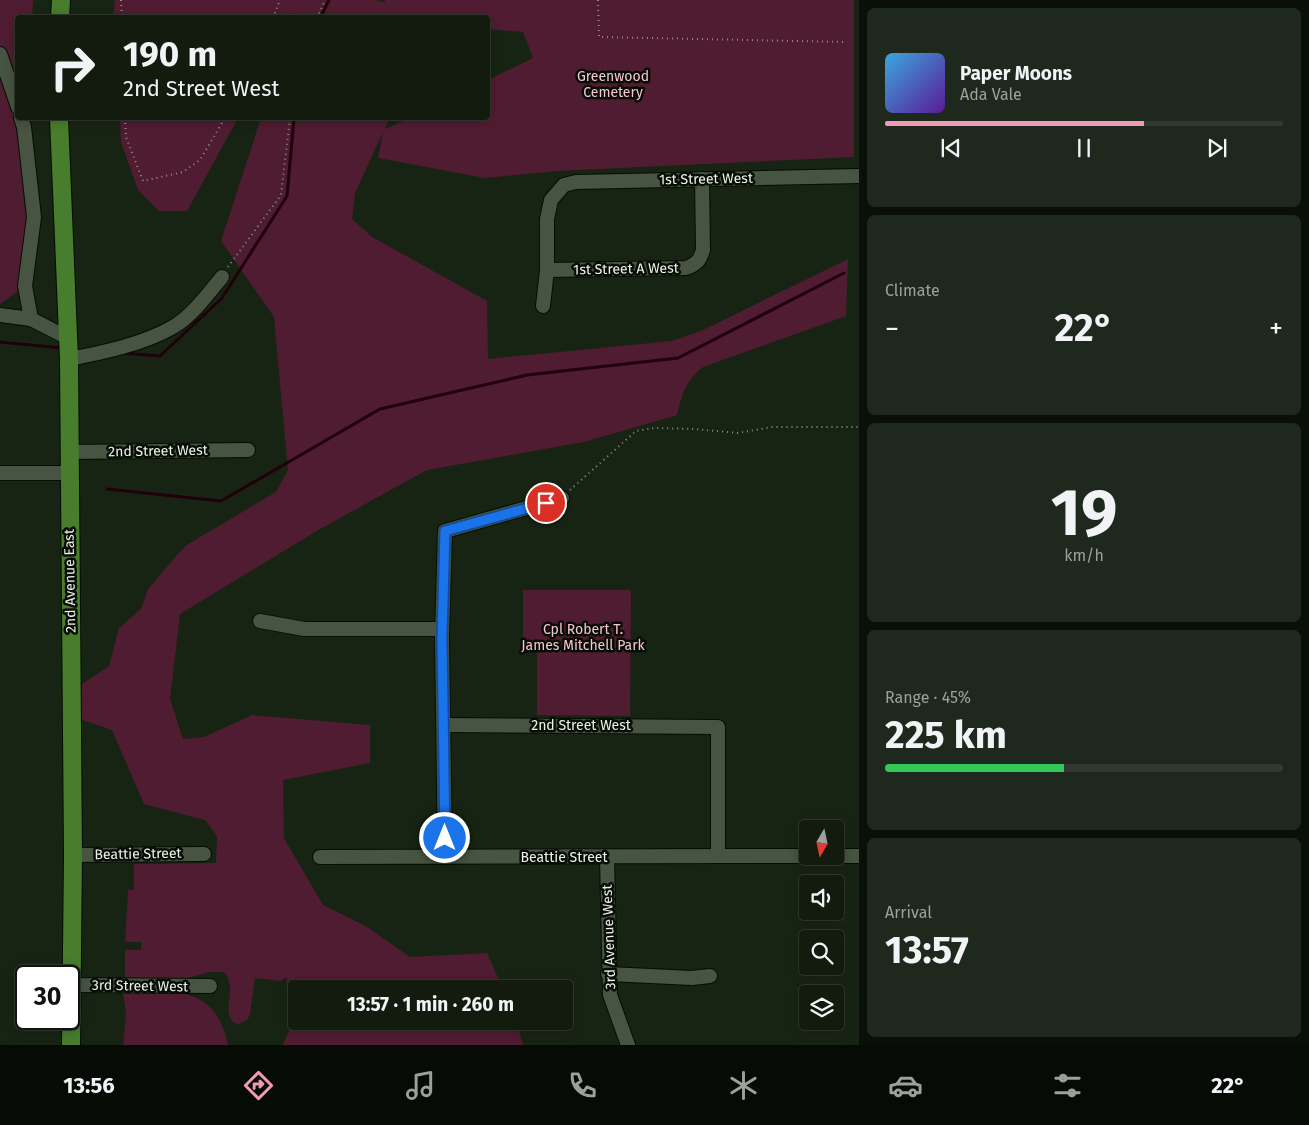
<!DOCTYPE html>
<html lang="en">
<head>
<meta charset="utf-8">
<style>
  :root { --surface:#121b0e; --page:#1f281c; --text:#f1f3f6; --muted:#9ca19e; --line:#31392e; --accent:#f09ab7 }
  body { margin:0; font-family:"Fira Sans",sans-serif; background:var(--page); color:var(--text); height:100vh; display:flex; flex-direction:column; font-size:19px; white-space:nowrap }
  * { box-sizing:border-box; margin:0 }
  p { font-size:16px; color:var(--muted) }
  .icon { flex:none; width:28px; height:28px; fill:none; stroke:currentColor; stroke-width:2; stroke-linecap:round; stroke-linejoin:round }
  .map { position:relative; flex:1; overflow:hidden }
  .panel { display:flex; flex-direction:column; gap:8px; padding:8px; background:#0a0f08; width:450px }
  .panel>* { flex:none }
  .hud { position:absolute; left:15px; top:15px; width:475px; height:105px; border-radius:5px; box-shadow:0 2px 12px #0003,0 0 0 1px var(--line); background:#121b0e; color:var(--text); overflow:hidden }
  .needle { width:32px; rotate:189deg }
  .controls { position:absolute; left:799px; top:820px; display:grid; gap:10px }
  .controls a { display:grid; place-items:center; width:45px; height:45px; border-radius:5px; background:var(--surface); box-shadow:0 2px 12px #0003,0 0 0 1px var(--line); font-size:25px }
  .speed { position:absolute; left:15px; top:965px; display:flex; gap:10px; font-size:25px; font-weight:700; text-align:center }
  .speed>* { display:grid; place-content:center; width:65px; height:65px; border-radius:50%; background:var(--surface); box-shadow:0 2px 12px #0003,0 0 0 1px var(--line); line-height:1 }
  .speed .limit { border:2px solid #111; border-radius:8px; background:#fff; color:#111 }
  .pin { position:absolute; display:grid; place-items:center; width:42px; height:42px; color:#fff; margin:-21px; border:2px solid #fff; border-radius:50%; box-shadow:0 1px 5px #0007 }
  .me { position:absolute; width:55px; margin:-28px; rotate:0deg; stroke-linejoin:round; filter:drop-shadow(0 0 4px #0008) }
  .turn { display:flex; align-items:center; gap:18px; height:105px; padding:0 25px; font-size:22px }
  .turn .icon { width:65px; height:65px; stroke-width:2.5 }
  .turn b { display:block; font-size:35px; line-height:42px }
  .big { font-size:38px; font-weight:700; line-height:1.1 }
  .panel .tile { flex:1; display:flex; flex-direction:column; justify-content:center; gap:8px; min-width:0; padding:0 18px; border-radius:8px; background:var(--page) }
  .panel .dial { align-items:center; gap:0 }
  .dial b { font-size:65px; line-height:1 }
  .song { display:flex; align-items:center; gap:15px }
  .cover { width:60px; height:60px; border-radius:8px; background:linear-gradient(135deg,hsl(200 70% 55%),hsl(270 70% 35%)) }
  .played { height:5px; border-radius:2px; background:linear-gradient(90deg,var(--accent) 65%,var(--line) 65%) }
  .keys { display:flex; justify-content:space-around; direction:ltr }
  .heat { display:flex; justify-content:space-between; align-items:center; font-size:28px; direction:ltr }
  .charge { height:8px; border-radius:4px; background:linear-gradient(90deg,#34c759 45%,var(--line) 0) }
  .trip { position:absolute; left:288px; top:980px; width:285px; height:50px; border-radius:5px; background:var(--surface); box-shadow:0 2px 12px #0003,0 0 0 1px var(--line); font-weight:700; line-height:50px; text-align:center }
  .tabs { display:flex; height:80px; justify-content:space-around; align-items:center; background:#070b06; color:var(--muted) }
  .tabs .icon { width:35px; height:35px }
  .tabs .selected { color:var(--accent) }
  .tabs b { font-size:22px; color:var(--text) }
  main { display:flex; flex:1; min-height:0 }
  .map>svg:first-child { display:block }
</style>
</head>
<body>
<main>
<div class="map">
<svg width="859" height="1045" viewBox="0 0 859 1045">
  <rect width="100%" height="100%" fill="#182413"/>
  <g fill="#501c31">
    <path d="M 0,0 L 33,0 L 32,17 L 18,18 L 18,118 L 29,118 L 25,286 L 0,304 Z"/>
    <path d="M 115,0 L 376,0 L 386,3 L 384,0 L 854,0 L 854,157 L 556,171 L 485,178 L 378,158 L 383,132 L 355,193 L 352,219 L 372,237 L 487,301 L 488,359 L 672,341 L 703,330 L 848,259 L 846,316 L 703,367 C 686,380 682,394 677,415 L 584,442 L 427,470 L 320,529 L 180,614 L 170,699 L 183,739 L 204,737 L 252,715 L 370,725 L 370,763 L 283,780 L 284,838 L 323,905 L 367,927 L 410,957 L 487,953 L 503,989 L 296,989 L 296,1021 L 516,1021 L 523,1045 L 283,1045 L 292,1023 L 286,977 L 281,981 L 255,978 L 250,1014 L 248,1019 L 239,1024 L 234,1023 C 220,1008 239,990 224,972 L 209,972 L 181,980 L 125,981 L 125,950 L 141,950 L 141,942 L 125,942 L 128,890 L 134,890 L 134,864 L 216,863 L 217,836 L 205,820 L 144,804 L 112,730 L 80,719 L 82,684 L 109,666 L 119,628 L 141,609 L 148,589 L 185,546 L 276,492 L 288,470 L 274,317 L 221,241 L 261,118 L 389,118 L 385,129 L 410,118 L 488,118 L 488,80 L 533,58 L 523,32 L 488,29 L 488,18 L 294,17 L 296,11 L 292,18 L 113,17 Z"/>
    <path d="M 120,118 L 238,118 L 187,211 L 159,211 L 138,190 L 121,142 Z"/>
    <path d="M 523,590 L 631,590 L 630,716 L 537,715 L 537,650 L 523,650 Z"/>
    <path d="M 164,991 C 203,994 219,1006 228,1045 L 123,1045 L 126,1015 L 123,992 Z"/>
  </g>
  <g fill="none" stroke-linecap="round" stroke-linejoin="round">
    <g stroke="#21000c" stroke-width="3">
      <path d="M 320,18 L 329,0"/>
      <path d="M 0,342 L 62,348"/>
      <path d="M 123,353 L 160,356 L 222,298 L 287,196 L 294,118"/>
      <path d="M 107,489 L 221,501 L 380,409 L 527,375 L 678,358 L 844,273"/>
    </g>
    <defs>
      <g id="minor">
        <path d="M 0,54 L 18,107"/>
        <path d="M 21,118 L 24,127 L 34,217 L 25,286 L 31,319"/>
        <path d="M 547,270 L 686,268 C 697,264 700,260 703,250 L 702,179"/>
        <path d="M 543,306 L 547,270 L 547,219 L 551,200 L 564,185 L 576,182 L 859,176"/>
        <path d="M 0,315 L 31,319 L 68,338"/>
        <path d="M 69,359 C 101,353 144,344 173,327 C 192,316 208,294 222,277"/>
        <path d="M 69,452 L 248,450"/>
        <path d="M 0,473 L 69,473"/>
        <path d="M 260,621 L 304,629 L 442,629"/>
        <path d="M 444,725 L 718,727 L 718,856"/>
        <path d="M 73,855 L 204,854"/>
        <path d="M 835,856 L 859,856"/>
        <path d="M 320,857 L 808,856"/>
        <path d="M 445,857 L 442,637 L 445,531 L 562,498"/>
        <path d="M 607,857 L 610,995 L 628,1045"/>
        <path d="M 608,974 L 692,978 L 710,976"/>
        <path d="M 71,985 L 210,986"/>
      </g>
      <g id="major">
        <path d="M 60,18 L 61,0"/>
        <path d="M 59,118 L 69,359 L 73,855 L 71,1045"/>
      </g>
    </defs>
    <use href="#minor" stroke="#040d02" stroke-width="16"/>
    <use href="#major" stroke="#040d02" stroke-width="20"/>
    <g stroke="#899385" stroke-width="2" stroke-dasharray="1 4" stroke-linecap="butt">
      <path d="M 121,0 L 122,18"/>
      <path d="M 598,0 L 599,37 L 846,42"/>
      <path d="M 273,18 L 280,0"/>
      <path d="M 317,18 L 325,0"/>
      <path d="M 125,118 L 126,137 L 143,181 L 183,172 L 200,160 L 225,118"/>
      <path d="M 228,267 L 281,195 L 290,118"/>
      <path d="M 570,490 L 636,431 L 654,428 L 695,429 L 738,433 L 772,427 L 859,427"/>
    </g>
    <use href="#minor" stroke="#465441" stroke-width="14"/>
    <use href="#major" stroke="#477d2c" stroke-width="18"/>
  </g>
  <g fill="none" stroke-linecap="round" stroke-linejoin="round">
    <defs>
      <path id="route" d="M 445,838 L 442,637 L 445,531 L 546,503"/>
    </defs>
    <use href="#route" stroke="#114b97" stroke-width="12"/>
    <use href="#route" stroke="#1a73e8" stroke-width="9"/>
  </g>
  <g text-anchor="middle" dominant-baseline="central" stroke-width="5" stroke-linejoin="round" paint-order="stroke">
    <g font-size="14" fill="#f6c4d4" stroke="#070c05">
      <text x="613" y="76">Greenwood<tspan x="613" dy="16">Cemetery</tspan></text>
      <text x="583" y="629">Cpl Robert T.<tspan x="583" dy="16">James Mitchell Park</tspan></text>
    </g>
    <g font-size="14" fill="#ebf4e8" stroke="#070c05">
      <text transform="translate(706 179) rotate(-1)">1st Street West</text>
      <text transform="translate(626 269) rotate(-1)">1st Street A West</text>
      <text transform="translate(158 451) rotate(-1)">2nd Street West</text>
      <text transform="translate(70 581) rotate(-91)">2nd Avenue East</text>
      <text x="581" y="725">2nd Street West</text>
      <text transform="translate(138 854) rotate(-1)">Beattie Street</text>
      <text x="564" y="857">Beattie Street</text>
      <text transform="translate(609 937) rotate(-92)">3rd Avenue West</text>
      <text transform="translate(140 986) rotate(1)">3rd Street West</text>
    </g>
  </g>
</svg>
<div class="controls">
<a><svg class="needle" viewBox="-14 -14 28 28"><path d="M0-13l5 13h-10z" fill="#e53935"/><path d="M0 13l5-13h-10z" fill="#9ca19e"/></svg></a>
<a><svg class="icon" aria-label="sound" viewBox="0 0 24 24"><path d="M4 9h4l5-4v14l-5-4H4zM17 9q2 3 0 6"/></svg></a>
<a><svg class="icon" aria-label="search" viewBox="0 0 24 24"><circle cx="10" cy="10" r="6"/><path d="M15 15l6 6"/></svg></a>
<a><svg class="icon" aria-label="layers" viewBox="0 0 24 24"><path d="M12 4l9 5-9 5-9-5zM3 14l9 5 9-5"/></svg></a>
</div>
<div class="speed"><div class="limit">30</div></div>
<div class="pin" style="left:546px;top:503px;background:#d93025"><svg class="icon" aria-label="arrive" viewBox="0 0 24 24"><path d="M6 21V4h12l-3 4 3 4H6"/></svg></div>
<svg class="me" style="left:445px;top:838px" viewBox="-20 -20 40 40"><circle r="17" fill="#1a73e8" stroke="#fff" stroke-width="3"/><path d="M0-11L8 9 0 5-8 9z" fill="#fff"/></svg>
<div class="trip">13:57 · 1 min · 260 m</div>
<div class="hud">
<div class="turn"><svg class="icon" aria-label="right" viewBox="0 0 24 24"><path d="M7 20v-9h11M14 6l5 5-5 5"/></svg><div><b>190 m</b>2nd Street West</div></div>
</div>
</div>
<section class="panel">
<div class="tile">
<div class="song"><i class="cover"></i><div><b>Paper Moons</b><p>Ada Vale</p></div></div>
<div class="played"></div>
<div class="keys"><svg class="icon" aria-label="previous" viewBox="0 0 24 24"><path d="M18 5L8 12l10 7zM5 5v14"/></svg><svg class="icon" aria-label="pause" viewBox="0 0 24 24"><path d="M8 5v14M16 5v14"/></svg><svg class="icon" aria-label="next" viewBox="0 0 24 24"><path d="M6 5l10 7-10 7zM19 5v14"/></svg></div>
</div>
<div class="tile"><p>Climate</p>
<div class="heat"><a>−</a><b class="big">22°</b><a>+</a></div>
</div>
<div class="tile dial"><b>19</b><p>km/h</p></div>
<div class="tile"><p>Range · 45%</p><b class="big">225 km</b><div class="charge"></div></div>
<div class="tile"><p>Arrival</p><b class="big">13:57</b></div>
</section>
</main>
<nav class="tabs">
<b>13:56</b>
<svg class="icon selected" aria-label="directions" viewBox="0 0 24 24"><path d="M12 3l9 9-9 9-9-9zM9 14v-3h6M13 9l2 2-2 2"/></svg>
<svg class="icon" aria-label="music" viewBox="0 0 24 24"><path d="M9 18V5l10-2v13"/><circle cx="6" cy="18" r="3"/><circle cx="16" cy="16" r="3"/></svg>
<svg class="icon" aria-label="phone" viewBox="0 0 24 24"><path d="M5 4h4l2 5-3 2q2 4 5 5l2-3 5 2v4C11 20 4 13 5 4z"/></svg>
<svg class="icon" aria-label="climate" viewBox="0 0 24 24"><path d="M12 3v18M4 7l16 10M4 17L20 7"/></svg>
<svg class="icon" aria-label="car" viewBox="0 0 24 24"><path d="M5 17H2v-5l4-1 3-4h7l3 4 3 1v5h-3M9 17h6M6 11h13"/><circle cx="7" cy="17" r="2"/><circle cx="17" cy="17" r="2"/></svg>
<svg class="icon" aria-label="filters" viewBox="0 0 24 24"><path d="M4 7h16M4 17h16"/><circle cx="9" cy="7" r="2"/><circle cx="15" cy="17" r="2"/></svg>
<b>22°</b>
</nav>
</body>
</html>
